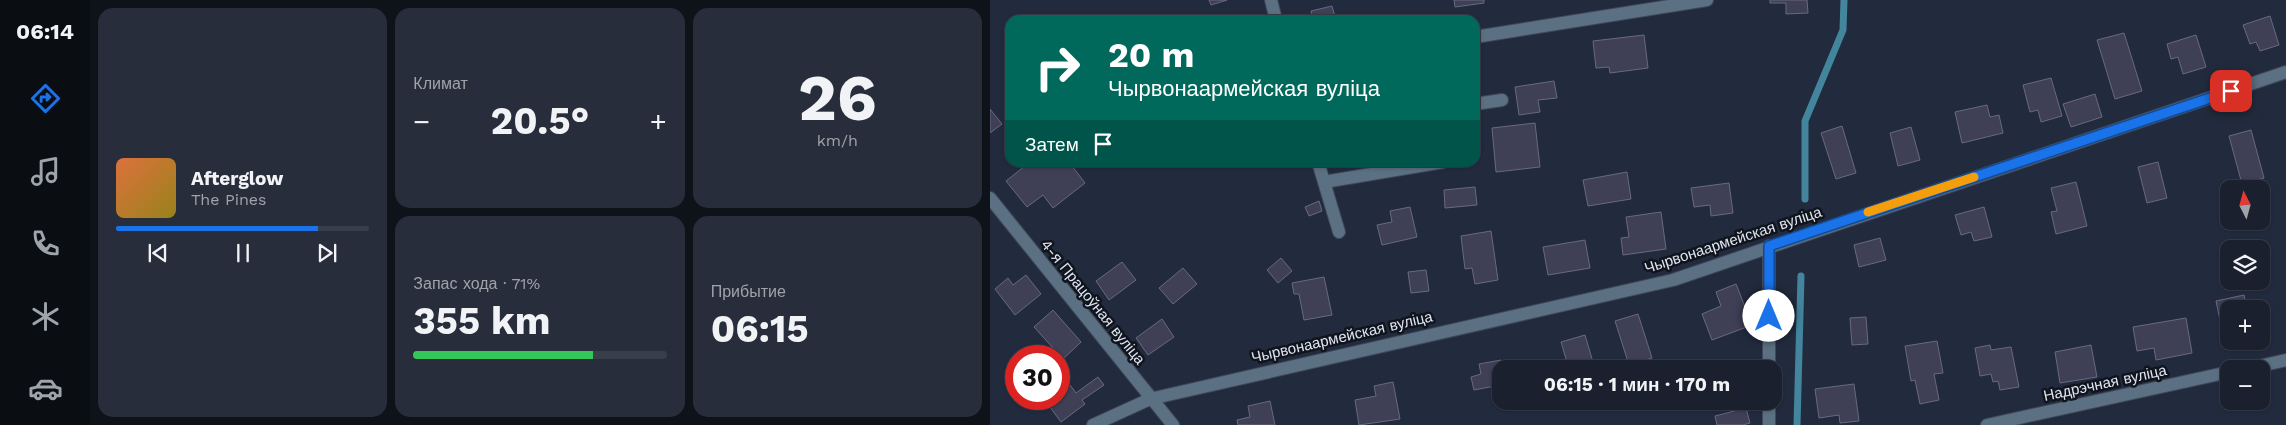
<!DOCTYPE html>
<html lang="ru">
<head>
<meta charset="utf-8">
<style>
  :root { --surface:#1a202e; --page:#272d3a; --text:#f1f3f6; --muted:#9fa3aa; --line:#383e4a; --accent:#1a73e8 }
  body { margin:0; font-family:"Work Sans",sans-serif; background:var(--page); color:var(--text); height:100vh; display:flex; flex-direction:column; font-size:19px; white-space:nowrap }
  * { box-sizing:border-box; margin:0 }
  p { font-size:16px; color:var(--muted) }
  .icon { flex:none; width:28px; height:28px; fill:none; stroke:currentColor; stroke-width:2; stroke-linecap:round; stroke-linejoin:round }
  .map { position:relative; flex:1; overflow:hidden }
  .drawer { display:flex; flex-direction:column; gap:8px; padding:8px; background:#0e1219; width:900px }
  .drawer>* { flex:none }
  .banner { position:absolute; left:15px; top:15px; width:475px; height:152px; border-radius:15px; box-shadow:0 1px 4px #0004,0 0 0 1px var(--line); background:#00695c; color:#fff; overflow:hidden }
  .needle { width:32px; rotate:354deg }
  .controls { position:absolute; left:1230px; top:180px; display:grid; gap:10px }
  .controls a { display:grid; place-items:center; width:50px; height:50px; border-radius:10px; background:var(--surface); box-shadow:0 1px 4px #0004,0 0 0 1px var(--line); font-size:25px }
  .speed { position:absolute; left:15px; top:345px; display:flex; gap:10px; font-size:25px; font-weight:700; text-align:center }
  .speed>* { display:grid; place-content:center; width:65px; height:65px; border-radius:50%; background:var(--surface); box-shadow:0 1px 4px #0004,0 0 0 1px var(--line); line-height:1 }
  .speed .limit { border:8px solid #d22; background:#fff; color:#111 }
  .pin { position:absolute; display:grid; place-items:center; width:42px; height:42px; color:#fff; margin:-21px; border-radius:10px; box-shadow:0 2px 8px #0006 }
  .me { position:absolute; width:55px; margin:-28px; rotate:0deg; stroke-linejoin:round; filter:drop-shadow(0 0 4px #0008) }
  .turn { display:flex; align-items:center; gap:18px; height:105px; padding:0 20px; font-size:22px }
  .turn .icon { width:65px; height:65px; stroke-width:2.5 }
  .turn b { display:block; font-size:35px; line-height:42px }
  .then { display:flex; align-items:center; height:48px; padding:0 20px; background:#0003; gap:10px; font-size:19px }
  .big { font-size:38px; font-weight:700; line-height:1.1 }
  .drawer .tile { flex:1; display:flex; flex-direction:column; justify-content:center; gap:8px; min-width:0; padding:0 18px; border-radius:15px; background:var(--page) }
  .drawer .dial { align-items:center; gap:0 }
  .dial b { font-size:65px; line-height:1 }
  .song { display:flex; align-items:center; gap:15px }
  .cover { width:60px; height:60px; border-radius:8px; background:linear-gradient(135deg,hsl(20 70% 55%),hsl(50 70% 35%)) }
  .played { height:5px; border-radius:2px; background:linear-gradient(90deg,var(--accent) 80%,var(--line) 80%) }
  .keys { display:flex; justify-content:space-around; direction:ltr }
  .heat { display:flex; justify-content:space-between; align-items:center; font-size:28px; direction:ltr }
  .charge { height:8px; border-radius:4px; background:linear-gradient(90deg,#34c759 71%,var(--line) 0) }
  .drawer .tiles { flex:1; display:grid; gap:8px; grid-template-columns:repeat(3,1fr) }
  .tile:first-child { grid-row:span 2 }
  .trip { position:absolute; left:502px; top:360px; width:290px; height:50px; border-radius:15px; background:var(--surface); box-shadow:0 1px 4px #0004,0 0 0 1px var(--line); font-weight:700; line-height:50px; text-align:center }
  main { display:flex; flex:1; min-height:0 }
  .menu { display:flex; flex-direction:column; width:90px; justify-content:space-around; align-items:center; background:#0a0d12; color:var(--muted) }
  .menu .icon { width:35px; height:35px }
  .menu .selected { color:var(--accent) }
  .menu b { font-size:22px; color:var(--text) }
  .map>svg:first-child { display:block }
</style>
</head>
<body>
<main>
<nav class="menu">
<b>06:14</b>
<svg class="icon selected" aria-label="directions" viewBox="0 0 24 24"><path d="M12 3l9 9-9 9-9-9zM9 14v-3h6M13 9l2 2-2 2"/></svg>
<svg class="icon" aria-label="music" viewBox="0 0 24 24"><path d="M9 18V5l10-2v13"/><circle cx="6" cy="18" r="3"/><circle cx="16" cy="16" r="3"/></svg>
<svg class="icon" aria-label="phone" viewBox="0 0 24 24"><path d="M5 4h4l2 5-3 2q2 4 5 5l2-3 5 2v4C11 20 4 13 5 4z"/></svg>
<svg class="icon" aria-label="climate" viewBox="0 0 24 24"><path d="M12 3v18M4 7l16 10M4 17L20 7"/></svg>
<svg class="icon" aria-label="car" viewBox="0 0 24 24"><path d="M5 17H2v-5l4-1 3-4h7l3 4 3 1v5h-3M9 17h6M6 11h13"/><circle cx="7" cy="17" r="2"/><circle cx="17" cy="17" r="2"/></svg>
</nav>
<section class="drawer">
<div class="tiles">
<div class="tile">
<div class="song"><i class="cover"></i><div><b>Afterglow</b><p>The Pines</p></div></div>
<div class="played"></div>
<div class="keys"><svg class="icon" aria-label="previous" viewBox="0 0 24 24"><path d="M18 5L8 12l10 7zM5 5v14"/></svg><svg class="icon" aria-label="pause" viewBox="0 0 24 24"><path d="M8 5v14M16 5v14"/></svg><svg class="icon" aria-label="next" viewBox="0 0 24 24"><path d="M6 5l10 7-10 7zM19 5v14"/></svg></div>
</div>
<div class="tile"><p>Климат</p>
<div class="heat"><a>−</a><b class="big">20.5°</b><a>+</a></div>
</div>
<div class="tile dial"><b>26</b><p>km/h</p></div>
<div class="tile"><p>Запас хода · 71%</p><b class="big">355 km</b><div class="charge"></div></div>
<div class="tile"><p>Прибытие</p><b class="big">06:15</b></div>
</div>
</section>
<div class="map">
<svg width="1296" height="425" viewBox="0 0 1296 425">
  <rect width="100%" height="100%" fill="#222b3e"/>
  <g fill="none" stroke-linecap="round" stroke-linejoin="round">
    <g stroke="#44859e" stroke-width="7">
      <path d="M 815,199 L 815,121 L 853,30 L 854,0"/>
      <path d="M 807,425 L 811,276"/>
    </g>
  </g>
  <g fill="#3f3f55" stroke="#696981">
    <path d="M 219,0 L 237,0 L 221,5 Z"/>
    <path d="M 464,0 L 494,0 L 494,3 L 465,7 Z"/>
    <path d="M 780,0 L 817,0 L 818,13 L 796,14 L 796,3 L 780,3 Z"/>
    <path d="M 342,6 L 346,20 L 323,20 L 321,11 Z"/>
    <path d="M 1280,16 L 1289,45 L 1270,51 L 1266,42 L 1260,44 L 1253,25 Z"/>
    <path d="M 1134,33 L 1152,91 L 1125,99 L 1107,40 Z"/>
    <path d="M 654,35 L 658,68 L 620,73 L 619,67 L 606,68 L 603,41 Z"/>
    <path d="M 1206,35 L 1216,67 L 1193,74 L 1188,57 L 1181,59 L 1177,44 Z"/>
    <path d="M 1061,78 L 1072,116 L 1051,122 L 1048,110 L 1040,112 L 1033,85 Z"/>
    <path d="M 564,81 L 567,98 L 548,100 L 550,112 L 529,115 L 525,87 Z"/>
    <path d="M 1105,94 L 1112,117 L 1081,127 L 1073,104 Z"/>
    <path d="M 997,105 L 1000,117 L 1009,115 L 1013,133 L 972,143 L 965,112 Z"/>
    <path d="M 0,109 L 12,124 L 0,133 Z"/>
    <path d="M 545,123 L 550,167 L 506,172 L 502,128 Z"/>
    <path d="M 852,126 L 866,173 L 846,179 L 831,133 Z"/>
    <path d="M 921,127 L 930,160 L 908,166 L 900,133 Z"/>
    <path d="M 1261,130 L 1274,178 L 1252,184 L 1239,136 Z"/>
    <path d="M 40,162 L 79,162 L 95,183 L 63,208 L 53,195 L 37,207 L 16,181 Z"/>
    <path d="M 1168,162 L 1177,198 L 1157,203 L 1148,167 Z"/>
    <path d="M 637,172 L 641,199 L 598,206 L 593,180 Z"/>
    <path d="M 1086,182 L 1097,226 L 1066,234 L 1061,212 L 1067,211 L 1061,188 Z"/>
    <path d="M 739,183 L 743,213 L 721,216 L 720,205 L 704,207 L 701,188 Z"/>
    <path d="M 485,187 L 487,205 L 455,208 L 454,190 Z"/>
    <path d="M 329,201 L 332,211 L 319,216 L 315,207 Z"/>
    <path d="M 420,207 L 427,237 L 392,245 L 387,225 L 402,222 L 400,211 Z"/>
    <path d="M 994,207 L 1002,237 L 984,241 L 981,232 L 971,235 L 965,215 Z"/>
    <path d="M 671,212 L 676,249 L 633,255 L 631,238 L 639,237 L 636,217 Z"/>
    <path d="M 501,231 L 508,280 L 485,284 L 482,268 L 475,269 L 471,236 Z"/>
    <path d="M 890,238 L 896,260 L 869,267 L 864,245 Z"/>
    <path d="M 595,240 L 600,268 L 558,275 L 553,247 Z"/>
    <path d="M 291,258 L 302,271 L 288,283 L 277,270 Z"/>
    <path d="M 132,262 L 146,280 L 119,300 L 106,281 Z"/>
    <path d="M 193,268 L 207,284 L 183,304 L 169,288 Z"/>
    <path d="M 436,270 L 439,291 L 421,293 L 418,272 Z"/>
    <path d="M 36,275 L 51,294 L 25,315 L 5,289 L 18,278 L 23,285 Z"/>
    <path d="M 334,277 L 342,315 L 314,320 L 309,294 L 304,294 L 302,283 Z"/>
    <path d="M 746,284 L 762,325 L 722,340 L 712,314 L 731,306 L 726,292 Z"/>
    <path d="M 1254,295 L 1257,309 L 1239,309 L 1239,341 L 1264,341 L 1264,343 L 1236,349 L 1226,301 Z"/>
    <path d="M 63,310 L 91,342 L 73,359 L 44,327 Z"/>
    <path d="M 648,314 L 662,358 L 639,365 L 625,321 Z"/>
    <path d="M 876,317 L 878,344 L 862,345 L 860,318 Z"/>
    <path d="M 1196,318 L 1202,353 L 1166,360 L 1164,348 L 1147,351 L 1143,327 Z"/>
    <path d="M 172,319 L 184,337 L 158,355 L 146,338 Z"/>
    <path d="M 595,335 L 605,369 L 579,369 L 571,342 Z"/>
    <path d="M 947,341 L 953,373 L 944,374 L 949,400 L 930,404 L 925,380 L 921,381 L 915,346 Z"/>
    <path d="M 1000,345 L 1001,350 L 1021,347 L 1029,387 L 1010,390 L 1008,381 L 1003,382 L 1001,374 L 990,376 L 985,348 Z"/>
    <path d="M 1101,345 L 1107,377 L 1070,383 L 1065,352 Z"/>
    <path d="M 511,360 L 513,369 L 511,369 L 511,385 L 484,390 L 481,377 L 491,374 L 489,364 Z"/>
    <path d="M 108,377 L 114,385 L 92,400 L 95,404 L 71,422 L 54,399 L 69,399 L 69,387 L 77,381 L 86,393 Z"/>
    <path d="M 403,382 L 410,419 L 369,425 L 365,400 L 386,396 L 384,386 Z"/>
    <path d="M 864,384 L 869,421 L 850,423 L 849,415 L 829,418 L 825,389 Z"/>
    <path d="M 280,401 L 285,425 L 248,425 L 247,420 L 260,417 L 258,406 Z"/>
    <path d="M 756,408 L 760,423 L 753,425 L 727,425 L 725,416 Z"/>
  </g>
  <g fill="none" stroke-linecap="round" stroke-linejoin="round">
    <defs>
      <g id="minor">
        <path d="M 281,0 L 286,20"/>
        <path d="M 485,37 L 717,0"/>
        <path d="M 485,104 L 512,100"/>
        <path d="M 328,162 L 349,232"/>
        <path d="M 334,182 L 453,162"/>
        <path d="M 0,198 L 183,425"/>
        <path d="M 779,369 L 779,246"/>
        <path d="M 1256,369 L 1296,360"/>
        <path d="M 103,425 L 160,399 L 683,280 L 1296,72"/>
        <path d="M 779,425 L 779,401"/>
        <path d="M 997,425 L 1239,372"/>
      </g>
    </defs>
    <use href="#minor" stroke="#40495b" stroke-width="14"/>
    <use href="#minor" stroke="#5b7083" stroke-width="12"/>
  </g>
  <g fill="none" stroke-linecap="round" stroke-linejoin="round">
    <defs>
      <path id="route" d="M 779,316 L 779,246 L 1241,91"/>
    </defs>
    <use href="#route" stroke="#114b97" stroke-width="12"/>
    <use href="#route" stroke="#1a73e8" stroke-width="9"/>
    <path stroke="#f59e0b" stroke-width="9" d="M 878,212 L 984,177"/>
  </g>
  <g text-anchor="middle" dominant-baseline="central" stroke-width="5" stroke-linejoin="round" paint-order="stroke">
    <g font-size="15" fill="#dfe5f2" stroke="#10141c">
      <text transform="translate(743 240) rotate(-18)">Чырвонаармейская вуліца</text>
      <text transform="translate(103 302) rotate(51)">4-я Працоўная вуліца</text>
      <text transform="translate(352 337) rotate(-13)">Чырвонаармейская вуліца</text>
      <text transform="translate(1115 383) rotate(-12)">Надрэчная вуліца</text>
    </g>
  </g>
</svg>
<div class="controls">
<a><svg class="needle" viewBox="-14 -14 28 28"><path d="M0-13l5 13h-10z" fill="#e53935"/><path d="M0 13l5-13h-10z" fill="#9fa3aa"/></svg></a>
<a><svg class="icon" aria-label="layers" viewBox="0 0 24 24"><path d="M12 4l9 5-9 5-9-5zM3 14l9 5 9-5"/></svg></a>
<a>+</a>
<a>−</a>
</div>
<div class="speed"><div class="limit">30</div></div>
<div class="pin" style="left:1241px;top:91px;background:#d93025"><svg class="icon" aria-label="arrive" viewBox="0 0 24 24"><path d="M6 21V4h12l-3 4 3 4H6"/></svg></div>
<svg class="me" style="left:779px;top:316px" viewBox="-20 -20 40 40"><circle r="19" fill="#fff"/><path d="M0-13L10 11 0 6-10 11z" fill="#1a73e8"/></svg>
<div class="trip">06:15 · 1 мин · 170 m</div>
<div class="banner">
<div class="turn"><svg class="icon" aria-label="right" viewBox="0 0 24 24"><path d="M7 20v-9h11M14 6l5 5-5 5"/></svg><div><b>20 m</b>Чырвонаармейская вуліца</div></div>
<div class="then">Затем<svg class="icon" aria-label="arrive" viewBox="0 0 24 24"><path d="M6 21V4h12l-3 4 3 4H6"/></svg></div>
</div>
</div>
</main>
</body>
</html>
